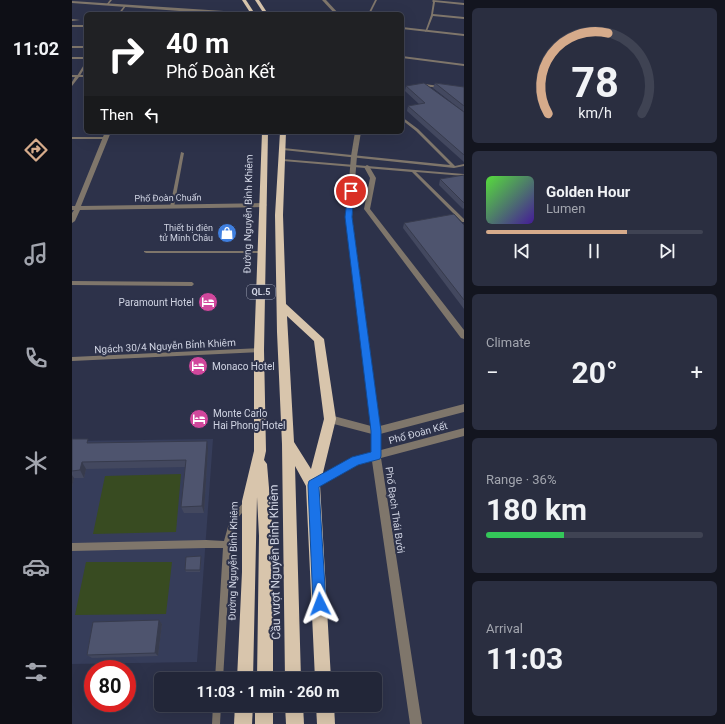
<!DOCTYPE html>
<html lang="en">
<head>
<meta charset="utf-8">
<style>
  :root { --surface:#222638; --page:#2a2e40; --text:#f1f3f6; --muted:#a2a5ae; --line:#3f4353; --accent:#d6ab8b }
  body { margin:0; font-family:Roboto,sans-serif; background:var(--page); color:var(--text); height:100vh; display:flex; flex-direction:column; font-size:15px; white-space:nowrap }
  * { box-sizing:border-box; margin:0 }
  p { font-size:13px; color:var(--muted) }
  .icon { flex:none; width:22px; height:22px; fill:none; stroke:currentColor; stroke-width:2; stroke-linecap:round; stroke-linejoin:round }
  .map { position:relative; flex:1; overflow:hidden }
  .details { display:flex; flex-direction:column; gap:8px; padding:8px; background:#13151f; width:261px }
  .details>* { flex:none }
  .banner { position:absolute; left:12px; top:12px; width:320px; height:122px; border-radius:6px; box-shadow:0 4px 16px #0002,0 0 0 1px var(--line); background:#202124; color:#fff; overflow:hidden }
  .speed { position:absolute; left:12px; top:660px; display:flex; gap:8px; font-size:20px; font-weight:700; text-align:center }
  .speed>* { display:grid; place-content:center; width:52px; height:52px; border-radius:50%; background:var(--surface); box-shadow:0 4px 16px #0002,0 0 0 1px var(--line); line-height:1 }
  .speed .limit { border:6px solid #d22; background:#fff; color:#111 }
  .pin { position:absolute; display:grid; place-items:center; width:34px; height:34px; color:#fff; margin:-17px; border:2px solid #fff; border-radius:50%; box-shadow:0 1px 4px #0007 }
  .me { position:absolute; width:44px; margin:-22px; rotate:357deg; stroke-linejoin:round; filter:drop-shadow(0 0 3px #0008) }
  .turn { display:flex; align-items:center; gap:14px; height:84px; padding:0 16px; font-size:18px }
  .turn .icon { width:52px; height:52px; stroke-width:2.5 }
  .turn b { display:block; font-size:28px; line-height:34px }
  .then { display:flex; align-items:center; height:38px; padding:0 16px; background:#0003; gap:8px; font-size:15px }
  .big { font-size:30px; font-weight:700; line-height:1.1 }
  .details .card { flex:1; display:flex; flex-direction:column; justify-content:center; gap:6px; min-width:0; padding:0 14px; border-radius:6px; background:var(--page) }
  .details .dial { align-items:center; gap:0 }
  .dial svg { height:104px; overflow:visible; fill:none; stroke:var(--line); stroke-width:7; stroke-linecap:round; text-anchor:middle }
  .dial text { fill:var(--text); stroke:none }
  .song { display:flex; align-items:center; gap:12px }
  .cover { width:48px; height:48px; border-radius:6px; background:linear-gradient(135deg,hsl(110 70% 55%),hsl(260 70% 35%)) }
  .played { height:4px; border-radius:2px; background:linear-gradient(90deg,var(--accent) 65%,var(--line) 65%) }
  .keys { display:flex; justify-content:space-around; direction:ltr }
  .heat { display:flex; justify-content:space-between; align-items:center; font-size:22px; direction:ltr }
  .charge { height:6px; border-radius:3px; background:linear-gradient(90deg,#34c759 36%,var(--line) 0) }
  .trip { position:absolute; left:82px; top:672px; width:228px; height:40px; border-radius:6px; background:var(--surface); box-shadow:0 4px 16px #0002,0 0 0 1px var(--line); font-weight:700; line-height:40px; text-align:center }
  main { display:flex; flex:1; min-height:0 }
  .dock { display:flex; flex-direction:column; width:72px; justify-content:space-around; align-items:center; background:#0e0f16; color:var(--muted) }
  .dock .icon { width:28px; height:28px }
  .dock .current { color:var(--accent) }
  .dock b { font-size:18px; color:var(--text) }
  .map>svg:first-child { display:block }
</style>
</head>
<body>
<main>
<nav class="dock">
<b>11:02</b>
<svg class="icon current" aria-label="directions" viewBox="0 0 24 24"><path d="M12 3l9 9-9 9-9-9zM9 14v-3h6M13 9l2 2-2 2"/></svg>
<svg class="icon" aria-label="music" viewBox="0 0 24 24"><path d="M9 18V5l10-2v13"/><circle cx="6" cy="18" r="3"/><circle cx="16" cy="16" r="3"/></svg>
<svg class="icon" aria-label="phone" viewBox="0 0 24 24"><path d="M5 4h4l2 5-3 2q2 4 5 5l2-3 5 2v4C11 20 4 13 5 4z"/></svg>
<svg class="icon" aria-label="climate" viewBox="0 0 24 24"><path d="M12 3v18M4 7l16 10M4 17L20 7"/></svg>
<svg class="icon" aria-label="car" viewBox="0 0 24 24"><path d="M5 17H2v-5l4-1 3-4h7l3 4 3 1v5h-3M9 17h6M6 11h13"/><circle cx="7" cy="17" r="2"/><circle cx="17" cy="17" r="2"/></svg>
<svg class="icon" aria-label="filters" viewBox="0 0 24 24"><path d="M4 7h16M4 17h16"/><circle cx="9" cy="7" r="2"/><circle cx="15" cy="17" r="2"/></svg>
</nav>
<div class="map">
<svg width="392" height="724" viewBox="0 0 392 724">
  <rect width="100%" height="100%" fill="#2d324a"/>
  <path fill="#363d5a" d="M 141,439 L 125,662 L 0,664 L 0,441 Z"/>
  <g fill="#384b21">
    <path d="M 109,474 L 104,532 L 21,534 L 33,476 Z"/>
    <path d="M 14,562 L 100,562 L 94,614 L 3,615 Z"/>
  </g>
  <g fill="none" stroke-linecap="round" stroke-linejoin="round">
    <g fill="#7f766b" fill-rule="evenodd">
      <path d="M 38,0 L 40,0 L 36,5 L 34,5 Z"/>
      <path d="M 303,0 L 305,0 L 298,14 L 296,14 Z"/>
      <path d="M 361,0 L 392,3 L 392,5 L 363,2 L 361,14 L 392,17 L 392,19 L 361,16 L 355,31 L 353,32 L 359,15 L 361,2 L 360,1 Z"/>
      <path d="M 52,6 L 54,6 L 48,14 L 46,14 Z"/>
      <path d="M 0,19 L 8,20 L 0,21 Z"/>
      <rect x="0" y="25" width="14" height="2"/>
      <rect x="0" y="46" width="14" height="2"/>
      <rect x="0" y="57" width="14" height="2"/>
      <path d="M 13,63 L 14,63 L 14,66 L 7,77 L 5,77 L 5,76 Z"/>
      <path d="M 352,84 L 368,86 L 370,87 L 368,88 L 351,86 L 351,84 Z"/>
      <path d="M 330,117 L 346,129 L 383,166 L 392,164 L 392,166 L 382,168 L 211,150 L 209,149 L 211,148 L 378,165 L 344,131 L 330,120 Z"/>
      <path d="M 0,137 L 32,137 L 34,138 L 32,139 L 0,139 Z"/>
      <path d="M 109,152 L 112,153 L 102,207 L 100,208 L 98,207 Z"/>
      <path d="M 210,159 L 392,174 L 392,176 L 344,172 L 392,219 L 392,222 L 390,222 L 340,172 L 211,161 L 210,161 Z"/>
      <path d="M 72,251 L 190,251 L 192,252 L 190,253 L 74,253 L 72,252 Z"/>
      <path d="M 0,281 L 120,282 L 122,284 L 120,286 L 0,285 Z"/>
      <path d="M 187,348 L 190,350 L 187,352 L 0,361 L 0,357 Z"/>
      <path d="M 174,501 L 176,502 L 177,504 L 176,506 L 164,520 L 159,545 L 151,679 L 143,679 L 151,548 L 134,548 L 0,551 L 0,543 L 134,540 L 152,541 L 159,516 L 172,502 Z"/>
      <path d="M 141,705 L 149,705 L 148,724 L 140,724 Z"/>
    </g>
    <g fill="#7f766b" fill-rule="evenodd">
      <path d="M 250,0 L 254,0 L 267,14 L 263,14 Z"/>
      <path d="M 330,27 L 392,34 L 392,36 L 330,29 Z"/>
      <path d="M 0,75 L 14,75 L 14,77 L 7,77 L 0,86 L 0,82 L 3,77 L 0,77 Z"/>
      <path d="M 33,132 L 39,132 L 9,206 L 192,203 L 195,205 L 192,207 L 8,210 L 3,221 L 0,223 L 0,213 L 2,210 L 0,210 L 0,206 L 3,206 Z"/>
      <path d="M 283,132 L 289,132 L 285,156 L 280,217 L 308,426 L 392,404 L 392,412 L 308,434 L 309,450 L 392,428 L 392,436 L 309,458 L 350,724 L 338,724 L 300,461 L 286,465 L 241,489 L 238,488 L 236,485 L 238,482 L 281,458 L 299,453 L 300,434 L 258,423 L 255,422 L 254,419 L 255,416 L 258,415 L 299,426 L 274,217 L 279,156 Z"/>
      <path d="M 295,165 L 297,166 L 304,178 L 298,209 L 392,330 L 392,339 L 389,338 L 292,209 L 298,178 L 292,167 Z"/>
    </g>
    <g fill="#7f766b" fill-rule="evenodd">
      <path d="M 0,1 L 182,13 L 178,14 L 121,12 L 0,3 Z"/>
      <path d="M 330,56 L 392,64 L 392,66 L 330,58 Z"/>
    </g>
    <g fill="#d8c5ac" fill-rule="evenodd">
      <path d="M 170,0 L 174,0 L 183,14 L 179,14 Z"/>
      <path d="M 183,0 L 187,0 L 196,14 L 192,14 Z"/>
      <path d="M 190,132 L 196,132 L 192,350 L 194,451 L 192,460 L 195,464 L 201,536 L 201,679 L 185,679 L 187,536 L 185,497 L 181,679 L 165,679 L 170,572 L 170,501 L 182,451 L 182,350 Z"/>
      <path d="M 208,132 L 214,132 L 211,215 L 214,304 L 252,339 L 264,419 L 248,485 L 259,679 L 243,679 L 234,486 L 223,466 L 229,679 L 213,679 L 210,444 L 205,332 L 203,215 ZM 215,316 L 242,341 L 252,419 L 239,469 L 222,442 Z"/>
      <path d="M 163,705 L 181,705 L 180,724 L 162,724 Z"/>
      <rect x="183" y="705" width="18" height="19"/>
      <path d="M 213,705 L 231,705 L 232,724 L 214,724 Z"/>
      <path d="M 244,705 L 262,705 L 263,724 L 245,724 Z"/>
    </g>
  </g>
  <g fill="#43485f">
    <path d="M 363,83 L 392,87 L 392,112 L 361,88 Z"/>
    <path d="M 334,86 L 392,112 L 392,162 L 335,111 L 336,106 L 347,104 L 333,91 Z"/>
    <path d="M 392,175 L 392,208 L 391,209 L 367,185 L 368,179 Z"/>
    <path d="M 332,223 L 392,225 L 392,309 L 331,228 Z"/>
    <path d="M 0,439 L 18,443 L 136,449 L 132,513 L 112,513 L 109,507 L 113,467 L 14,469 L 12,478 L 2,478 L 0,487 Z"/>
    <path d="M 129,556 L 129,558 L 128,572 L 114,572 L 113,570 Z"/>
    <path d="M 87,620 L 90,624 L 86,656 L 20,658 L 15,655 Z"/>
  </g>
  <g fill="#373b4d">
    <path d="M 135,441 L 136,449 L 132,513 L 130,506 Z"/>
    <path d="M 10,462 L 14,469 L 12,478 L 8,470 Z"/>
    <path d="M 0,475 L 2,478 L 0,487 Z"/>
    <path d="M 87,620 L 90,624 L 86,656 L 83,653 Z"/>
  </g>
  <g fill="#4e546e" stroke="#373b4d">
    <path d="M 352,83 L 392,112 L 392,155 L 336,106 L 353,103 L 334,86 Z"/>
    <path d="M 363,83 L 392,87 L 392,106 Z"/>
    <path d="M 392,175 L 392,203 L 368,179 Z"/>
    <path d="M 382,214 L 392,225 L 392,300 L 332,223 Z"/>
    <path d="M 0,439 L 16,439 L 15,443 L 135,441 L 130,506 L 109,507 L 114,460 L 10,462 L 8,470 L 0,471 Z"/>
    <path d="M 129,556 L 128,570 L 113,570 L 114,557 Z"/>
    <path d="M 87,620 L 83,653 L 15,655 L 21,622 Z"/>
  </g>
  <path fill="#1a73e8" stroke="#114b97" d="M 279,189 L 282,191 L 280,217 L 309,431 L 309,456 L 308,459 L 286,465 L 247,487 L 254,604 L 252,609 L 248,611 L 243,609 L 241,604 L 236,485 L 237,481 L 280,457 L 299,452 L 299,431 L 273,217 L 276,191 Z"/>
  <defs>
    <symbol id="shop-disc" viewBox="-11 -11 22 22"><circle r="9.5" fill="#3f7fe0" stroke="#2d324a"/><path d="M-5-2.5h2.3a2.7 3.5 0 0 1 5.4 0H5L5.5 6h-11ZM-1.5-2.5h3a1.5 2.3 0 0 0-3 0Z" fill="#fff"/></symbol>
    <symbol id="hotel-disc" viewBox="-11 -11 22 22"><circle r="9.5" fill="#d1479c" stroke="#2d324a"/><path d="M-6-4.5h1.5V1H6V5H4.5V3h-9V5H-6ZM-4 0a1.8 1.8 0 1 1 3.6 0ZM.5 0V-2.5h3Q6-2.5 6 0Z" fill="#fff"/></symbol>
  </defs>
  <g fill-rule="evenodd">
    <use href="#shop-disc" x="144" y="222" width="22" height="22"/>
    <use href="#hotel-disc" x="125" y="291" width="22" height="22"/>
    <use href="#hotel-disc" x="115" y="355" width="22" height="22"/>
    <use href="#hotel-disc" x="116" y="408" width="22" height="22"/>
  </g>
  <g text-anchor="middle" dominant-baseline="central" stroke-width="4" stroke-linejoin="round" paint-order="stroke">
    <g font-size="9" fill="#d0d4e3" stroke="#2d324a">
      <text transform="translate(96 198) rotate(-1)">Phố Đoàn Chuẩn</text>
    </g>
    <g font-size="9" fill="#d0d4e3" stroke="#2d324a" text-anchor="end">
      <text x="141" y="228">Thiết bị điện<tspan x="141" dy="10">tử Minh Châu</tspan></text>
    </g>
    <rect fill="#2d324a" stroke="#9fa3b5" stroke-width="1" x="175" y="285" width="28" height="14" rx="3"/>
    <g font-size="9" font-weight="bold" fill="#d0d4e3">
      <text x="189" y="292">QL.5</text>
    </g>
    <g font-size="10" fill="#d0d4e3" stroke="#2d324a">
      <text transform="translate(176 214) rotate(-89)">Đường Nguyễn Bỉnh Khiêm</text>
      <text transform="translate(93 346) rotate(-3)">Ngách 30/4 Nguyễn Bỉnh Khiêm</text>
      <text transform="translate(346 433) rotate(-15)">Phố Đoàn Kết</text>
      <text transform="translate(323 510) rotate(82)">Phố Bạch Thái Bưởi</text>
      <text transform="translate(161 561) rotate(-89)">Đường Nguyễn Bỉnh Khiêm</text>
    </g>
    <g font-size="10" fill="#d0d4e3" stroke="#2d324a" text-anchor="start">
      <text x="122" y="302" text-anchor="end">Paramount Hotel</text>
      <text x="140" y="366">Monaco Hotel</text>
      <text x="141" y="413">Monte Carlo<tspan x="141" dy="12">Hai Phong Hotel</tspan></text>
    </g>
    <g font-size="12" fill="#d0d4e3" stroke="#2d324a">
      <text transform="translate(203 562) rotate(-91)">Cầu vượt Nguyễn Bỉnh Khiêm</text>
    </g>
  </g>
</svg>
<div class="speed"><div class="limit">80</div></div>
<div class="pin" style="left:279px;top:191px;background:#d93025"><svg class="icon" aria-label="arrive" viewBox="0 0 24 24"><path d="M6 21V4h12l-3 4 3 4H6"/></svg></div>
<svg class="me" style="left:248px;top:604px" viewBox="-20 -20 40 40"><path d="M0-17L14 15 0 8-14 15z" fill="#1a73e8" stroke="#fff" stroke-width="4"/></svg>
<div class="trip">11:03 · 1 min · 260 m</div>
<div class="banner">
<div class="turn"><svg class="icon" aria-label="right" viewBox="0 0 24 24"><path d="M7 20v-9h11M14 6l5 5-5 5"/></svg><div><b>40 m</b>Phố Đoàn Kết</div></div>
<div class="then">Then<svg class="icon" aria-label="left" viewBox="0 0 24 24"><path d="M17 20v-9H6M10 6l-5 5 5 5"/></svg></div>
</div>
</div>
<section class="details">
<div class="card dial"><svg viewBox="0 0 100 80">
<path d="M14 69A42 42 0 1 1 86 69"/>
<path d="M14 69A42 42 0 0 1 60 7" stroke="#d6ab8b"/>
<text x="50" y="56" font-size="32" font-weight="700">78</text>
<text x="50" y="72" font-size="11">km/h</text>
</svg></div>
<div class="card">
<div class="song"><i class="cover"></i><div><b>Golden Hour</b><p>Lumen</p></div></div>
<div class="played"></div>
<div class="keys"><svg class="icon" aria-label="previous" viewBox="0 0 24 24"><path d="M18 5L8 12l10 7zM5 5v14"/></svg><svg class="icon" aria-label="pause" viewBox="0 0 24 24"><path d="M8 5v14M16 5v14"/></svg><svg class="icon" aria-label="next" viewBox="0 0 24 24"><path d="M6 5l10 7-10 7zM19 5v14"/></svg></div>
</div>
<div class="card"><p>Climate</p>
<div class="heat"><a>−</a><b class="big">20°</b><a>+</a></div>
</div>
<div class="card"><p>Range · 36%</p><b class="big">180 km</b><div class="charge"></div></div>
<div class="card"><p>Arrival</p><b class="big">11:03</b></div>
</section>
</main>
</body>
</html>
